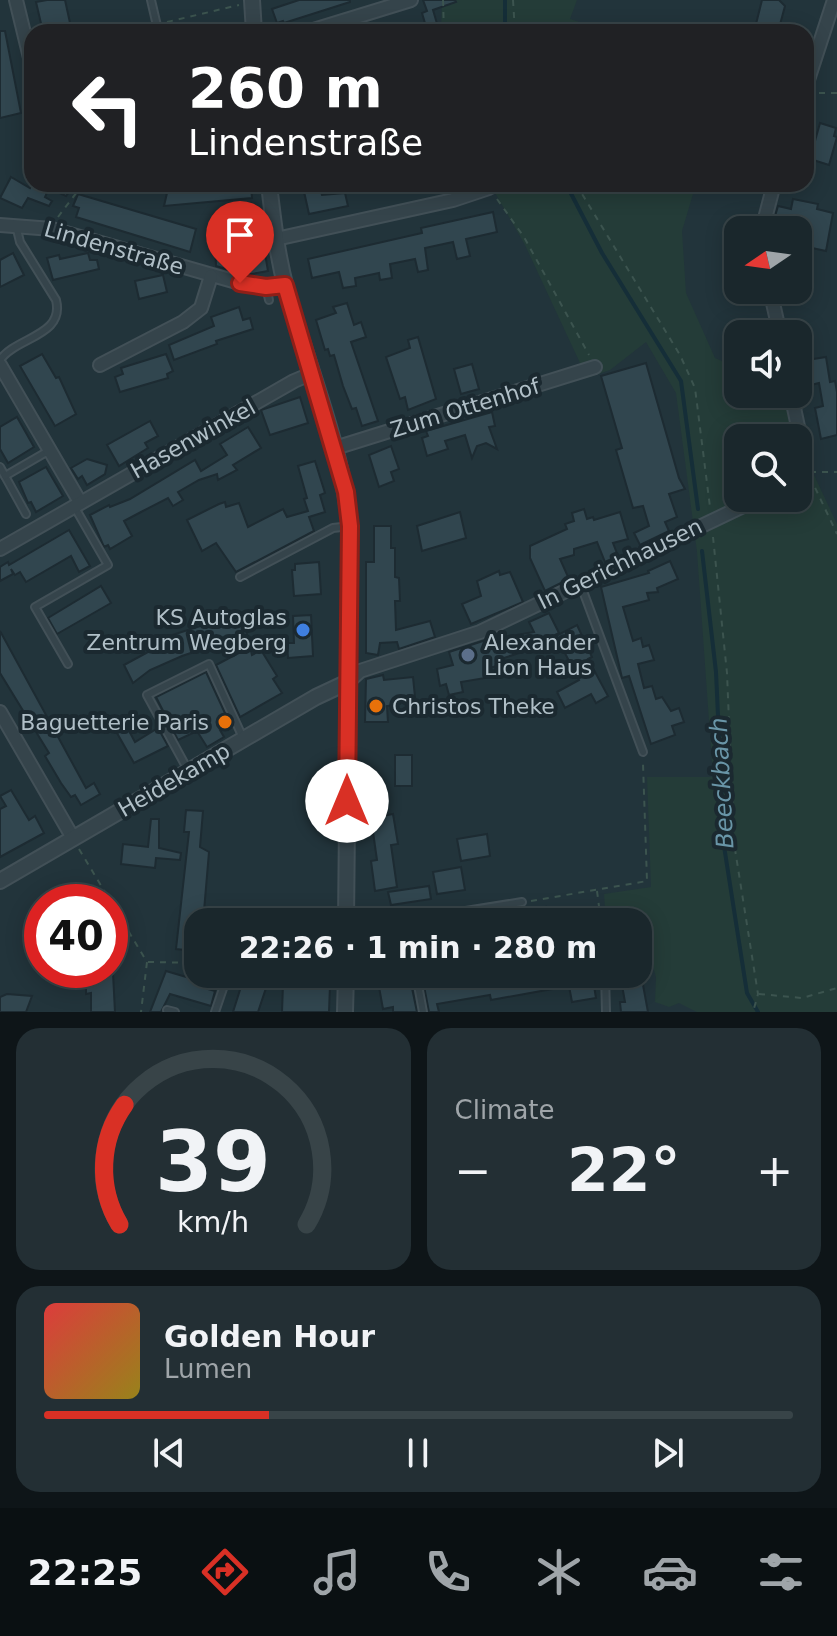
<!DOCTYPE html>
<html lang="en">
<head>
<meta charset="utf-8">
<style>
  :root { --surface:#1a272c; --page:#232f34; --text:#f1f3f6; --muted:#9fa5a9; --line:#384448; --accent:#d93025 }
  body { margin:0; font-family:"DejaVu Sans",sans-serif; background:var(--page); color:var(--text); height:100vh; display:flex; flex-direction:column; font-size:30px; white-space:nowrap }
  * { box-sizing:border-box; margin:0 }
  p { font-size:26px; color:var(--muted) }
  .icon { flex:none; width:44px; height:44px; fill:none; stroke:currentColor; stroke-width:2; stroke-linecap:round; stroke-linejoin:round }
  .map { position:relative; height:1012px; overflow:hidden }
  .details { display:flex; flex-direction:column; gap:16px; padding:16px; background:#0e1518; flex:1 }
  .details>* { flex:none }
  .banner { position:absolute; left:24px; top:24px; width:790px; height:168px; border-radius:24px; box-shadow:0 4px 20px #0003,0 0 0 2px var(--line); background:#202124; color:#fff; overflow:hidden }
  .needle { width:52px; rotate:257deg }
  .fabs { position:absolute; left:724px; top:216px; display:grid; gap:16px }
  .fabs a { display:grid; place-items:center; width:88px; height:88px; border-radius:16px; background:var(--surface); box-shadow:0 4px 20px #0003,0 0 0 2px var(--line); font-size:40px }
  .speed { position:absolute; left:24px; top:884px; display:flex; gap:16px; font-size:40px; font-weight:700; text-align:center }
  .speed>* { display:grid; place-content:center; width:104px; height:104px; border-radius:50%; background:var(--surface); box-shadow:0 4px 20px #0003,0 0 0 2px var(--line); line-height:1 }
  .speed .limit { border:12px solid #d22; background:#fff; color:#111 }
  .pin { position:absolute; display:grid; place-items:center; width:68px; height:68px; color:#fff; margin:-82px -34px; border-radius:50% 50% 50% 0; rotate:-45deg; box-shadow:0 0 8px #0007 }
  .pin .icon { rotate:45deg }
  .me { position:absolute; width:88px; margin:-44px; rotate:0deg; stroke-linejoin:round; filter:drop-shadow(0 0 6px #0008) }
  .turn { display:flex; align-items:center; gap:28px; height:168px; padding:0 32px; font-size:36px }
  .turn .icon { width:104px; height:104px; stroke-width:2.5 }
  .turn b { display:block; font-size:56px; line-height:68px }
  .big { font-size:60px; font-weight:600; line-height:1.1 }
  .details .card { flex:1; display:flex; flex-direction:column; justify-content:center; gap:12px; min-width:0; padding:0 28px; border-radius:24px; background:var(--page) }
  .details .dial { align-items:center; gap:0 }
  .dial svg { height:208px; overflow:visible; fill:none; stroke:var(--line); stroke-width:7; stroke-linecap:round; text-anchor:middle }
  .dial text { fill:var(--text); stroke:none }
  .song { display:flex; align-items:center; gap:24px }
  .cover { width:96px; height:96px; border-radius:12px; background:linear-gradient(135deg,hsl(0 70% 55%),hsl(50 70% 35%)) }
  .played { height:8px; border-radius:4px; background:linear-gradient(90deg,var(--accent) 30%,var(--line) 30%) }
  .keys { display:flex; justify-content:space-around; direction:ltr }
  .heat { display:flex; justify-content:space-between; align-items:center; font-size:44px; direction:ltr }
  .details .tiles { flex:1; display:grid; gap:16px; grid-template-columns:1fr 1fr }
  .card:last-child { grid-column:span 2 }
  .trip { position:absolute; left:184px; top:908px; width:468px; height:80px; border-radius:24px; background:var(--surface); box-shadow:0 4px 20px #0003,0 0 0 2px var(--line); font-weight:600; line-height:80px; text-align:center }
  .dock { display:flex; height:128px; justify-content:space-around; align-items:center; background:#0a1012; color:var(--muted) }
  .dock .icon { width:56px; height:56px }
  .dock .on { color:var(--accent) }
  .dock b { font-size:36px; color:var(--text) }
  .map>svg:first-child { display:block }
</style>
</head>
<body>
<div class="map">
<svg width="837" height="1012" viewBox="0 0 837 1012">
  <rect width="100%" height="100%" fill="#22343b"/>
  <g fill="#243c38">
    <path d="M 442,0 L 577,0 L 570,19 L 609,32 L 441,32 Z"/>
    <path d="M 490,184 L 696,184 L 682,231 L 686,293 L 715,358 L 733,366 L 736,381 L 728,388 L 732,398 L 743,394 L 786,394 L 795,438 L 738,438 L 738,498 L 798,498 L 798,471 L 814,475 L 837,524 L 837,1012 L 697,1012 L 679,1003 L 669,1007 L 655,1002 L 656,977 L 651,959 L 638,951 L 638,922 L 606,922 L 604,894 L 651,887 L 647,777 L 713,777 L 697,552 L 676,393 L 646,342 L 610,370 L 587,378 L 525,245 Z"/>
  </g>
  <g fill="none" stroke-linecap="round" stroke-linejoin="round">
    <g stroke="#152e38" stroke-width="4">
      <path d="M 505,0 L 505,32"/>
      <path d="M 566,184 L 602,253 L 681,381 L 698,509"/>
      <path d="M 702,551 L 716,672 L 724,846 L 747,993 L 758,1012"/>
    </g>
  </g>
  <g fill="#31464f" stroke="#1d2b32" stroke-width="2">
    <path d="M 47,0 L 65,0 L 72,32 L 43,32 L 36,2 Z"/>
    <path d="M 299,0 L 350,0 L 350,2 L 284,23 L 283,21 L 277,23 L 272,9 Z"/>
    <path d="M 423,0 L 455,0 L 456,2 L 433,10 L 438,27 L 427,30 L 422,13 L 427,11 Z"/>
    <path d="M 762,0 L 779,0 L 785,6 L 778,32 L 754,32 Z"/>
    <path d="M 0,31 L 5,31 L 21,113 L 0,118 Z"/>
    <path d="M 820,123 L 836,128 L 834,136 L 837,137 L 829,165 L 810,159 Z"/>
    <path d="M 11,177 L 30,188 L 32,184 L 75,184 L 66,196 L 49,188 L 45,197 L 52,201 L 49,206 L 28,198 L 22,208 L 0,198 Z"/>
    <path d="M 319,184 L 322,195 L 345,193 L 348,206 L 309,214 L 303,187 Z"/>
    <path d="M 251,186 L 252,198 L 164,206 L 167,193 Z"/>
    <path d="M 78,194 L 196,229 L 190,252 L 76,217 L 79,208 L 73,206 Z"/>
    <path d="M 793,199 L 818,204 L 817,209 L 833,213 L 826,251 L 798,245 L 798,230 L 771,230 L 778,206 L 791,209 Z"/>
    <path d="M 493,212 L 497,232 L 466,239 L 470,256 L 457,259 L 453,242 L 425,248 L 428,270 L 418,272 L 415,259 L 390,264 L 392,278 L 380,280 L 379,273 L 355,278 L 356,286 L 343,288 L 339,272 L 312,278 L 308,259 L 422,233 L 421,228 Z"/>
    <path d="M 215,235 L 242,239 L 262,236 L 268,271 L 246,275 L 216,266 Z"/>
    <path d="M 13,253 L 24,275 L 0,287 L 0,260 Z"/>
    <path d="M 88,253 L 90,260 L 97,260 L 99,269 L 53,280 L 47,258 L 59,255 L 60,259 Z"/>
    <path d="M 163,275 L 167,292 L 139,299 L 135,281 Z"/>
    <path d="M 347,303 L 354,325 L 361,322 L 366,337 L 351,342 L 378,421 L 362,426 L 356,408 L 352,409 L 343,386 L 334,355 L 330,356 L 328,349 L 325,350 L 316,320 L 336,313 L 333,307 Z"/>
    <path d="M 239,307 L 243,320 L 250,318 L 253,329 L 216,341 L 217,344 L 174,360 L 169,345 L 214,326 L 211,317 Z"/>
    <path d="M 418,337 L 436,399 L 408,410 L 405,397 L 400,399 L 386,357 L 410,348 L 408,340 Z"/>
    <path d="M 42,354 L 56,378 L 59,377 L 76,414 L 55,426 L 20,366 Z"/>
    <path d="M 166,354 L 173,371 L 167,374 L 168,378 L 120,392 L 115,377 L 123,374 L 121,368 Z"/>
    <path d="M 826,357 L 830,382 L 835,381 L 837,392 L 837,435 L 821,439 L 815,408 L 823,406 L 819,383 L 811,385 L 807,360 Z"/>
    <path d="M 646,363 L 679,478 L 685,489 L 669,494 L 677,517 L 665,522 L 669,531 L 640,545 L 634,533 L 649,526 L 643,506 L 633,508 L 616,450 L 622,448 L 601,376 Z"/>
    <path d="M 472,364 L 479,389 L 461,394 L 454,369 Z"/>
    <path d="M 300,397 L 308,423 L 270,435 L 261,410 Z"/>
    <path d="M 492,412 L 495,426 L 489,427 L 497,449 L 486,443 L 477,446 L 472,458 L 465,435 L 445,441 L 448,449 L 427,456 L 422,438 L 428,436 L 426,431 Z"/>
    <path d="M 17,417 L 34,447 L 8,463 L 0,449 L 0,427 Z"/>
    <path d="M 150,421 L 158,436 L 145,443 L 148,448 L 119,466 L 107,445 Z"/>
    <path d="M 248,427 L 261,448 L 233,465 L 237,470 L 218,480 L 217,474 L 199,480 L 178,492 L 183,500 L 173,506 L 168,498 L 141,512 L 124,521 L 132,536 L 110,549 L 108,545 L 104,547 L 90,515 L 109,505 L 110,507 L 130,499 L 195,460 L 201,471 L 227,455 L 220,444 Z"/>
    <path d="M 391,446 L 399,469 L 391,472 L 394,481 L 379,487 L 369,455 Z"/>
    <path d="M 87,459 L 107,465 L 105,474 L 87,485 L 82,476 L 78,479 L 71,468 Z"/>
    <path d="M 315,461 L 325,493 L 320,495 L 325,512 L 309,517 L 314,531 L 236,572 L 216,543 L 202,551 L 187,520 L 219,504 L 225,502 L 226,507 L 239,503 L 248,527 L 283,509 L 287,517 L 308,511 L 304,499 L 307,498 L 298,466 Z"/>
    <path d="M 46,467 L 63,496 L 36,512 L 31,502 L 28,503 L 19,482 Z"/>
    <path d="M 584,509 L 587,519 L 593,517 L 594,520 L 620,512 L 628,539 L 613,543 L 618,556 L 605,562 L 597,542 L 574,549 L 574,555 L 560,559 L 569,579 L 545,591 L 530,558 L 530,546 L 567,529 L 565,524 L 574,521 L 572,513 Z"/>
    <path d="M 460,512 L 466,538 L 422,551 L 417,526 Z"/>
    <path d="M 374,526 L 391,526 L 391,548 L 395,548 L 395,577 L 399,578 L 400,601 L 395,601 L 396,630 L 430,621 L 435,637 L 399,649 L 397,642 L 380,643 L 378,655 L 366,653 L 366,562 L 374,562 Z"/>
    <path d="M 69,530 L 90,566 L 79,572 L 71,556 L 26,582 L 20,572 L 15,575 L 11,569 L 13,574 L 0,581 L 0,567 L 8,562 L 9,565 Z"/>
    <path d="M 670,561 L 678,579 L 657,588 L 658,592 L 647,593 L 649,600 L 623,607 L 633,641 L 641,638 L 643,647 L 649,645 L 654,660 L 638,664 L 644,688 L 652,686 L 656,699 L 662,697 L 671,711 L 679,708 L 684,722 L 672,726 L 675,735 L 651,744 L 629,676 L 622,678 L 601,587 L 649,573 L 648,571 Z"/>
    <path d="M 319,562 L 321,594 L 294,596 L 292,570 L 295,570 L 295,564 Z"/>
    <path d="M 499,571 L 500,575 L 510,572 L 523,602 L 471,624 L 462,604 L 481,596 L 477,581 Z"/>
    <path d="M 101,586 L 111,603 L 57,634 L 48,618 Z"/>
    <path d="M 241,613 L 247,634 L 182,656 L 150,670 L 133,683 L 124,665 L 148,652 L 144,644 Z"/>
    <path d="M 549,613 L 559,633 L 525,651 L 504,658 L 505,664 L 489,668 L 491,677 L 461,682 L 463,692 L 449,695 L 446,684 L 440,686 L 437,669 L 453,665 L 449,652 L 483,641 L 534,632 L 529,622 Z"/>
    <path d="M 311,615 L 313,656 L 288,658 L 287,643 L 294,643 L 293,616 Z"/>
    <path d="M 577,625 L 592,657 L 588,659 L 608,696 L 596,703 L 591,694 L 565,708 L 557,692 L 579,680 L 556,636 Z"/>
    <path d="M 0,631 L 86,788 L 94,783 L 100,794 L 81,805 L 75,795 L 71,797 L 61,783 L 45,756 L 49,753 L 0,673 Z"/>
    <path d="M 250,647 L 252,655 L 261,650 L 277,676 L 273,679 L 282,693 L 240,717 L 216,665 Z"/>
    <path d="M 206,672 L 230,724 L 220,730 L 224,737 L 207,747 L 197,731 L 178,740 L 156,697 Z"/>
    <path d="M 383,675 L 384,680 L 413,677 L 415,697 L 399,698 L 400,704 L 387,706 L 388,722 L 365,722 L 366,679 Z"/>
    <path d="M 127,727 L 135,742 L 158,728 L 168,746 L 134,763 L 117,733 Z"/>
    <rect x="395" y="755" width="17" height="31"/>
    <path d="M 11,790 L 29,820 L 35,816 L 44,833 L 0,857 L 0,809 L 6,806 L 0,796 Z"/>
    <path d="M 186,810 L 203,811 L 200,847 L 209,852 L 204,911 L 198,911 L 194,951 L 176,949 L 189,832 L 184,832 Z"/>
    <path d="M 393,814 L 398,844 L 391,845 L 397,887 L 375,891 L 371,861 L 377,860 L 371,818 Z"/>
    <path d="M 151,819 L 159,819 L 159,848 L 181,853 L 180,860 L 156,858 L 155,868 L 121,864 L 123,844 L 148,847 Z"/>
    <path d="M 487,834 L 490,856 L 461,861 L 457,839 Z"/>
    <path d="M 461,867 L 465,890 L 437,894 L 433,872 Z"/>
    <path d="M 429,886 L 431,899 L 391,905 L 388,892 Z"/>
    <path d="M 546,907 L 547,912 L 569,908 L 571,922 L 523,922 L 522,916 L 533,914 L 533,909 Z"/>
    <path d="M 91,970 L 111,970 L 113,973 L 115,1012 L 91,1012 L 91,993 L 86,994 L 86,977 L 91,976 Z"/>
    <path d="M 166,971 L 210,984 L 208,989 L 215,991 L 211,1006 L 170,994 L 161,1012 L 150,1012 Z"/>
    <path d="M 245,974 L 268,982 L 258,1012 L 233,1012 Z"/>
    <path d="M 402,974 L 404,989 L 412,988 L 417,1012 L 393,1012 L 393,1007 L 383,1009 L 377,976 Z"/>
    <path d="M 486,974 L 487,979 L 515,974 L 567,974 L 569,983 L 593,980 L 596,998 L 572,1002 L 569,986 L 491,1000 L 490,995 L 437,1004 L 439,1012 L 429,1012 L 424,986 Z"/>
    <path d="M 620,974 L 641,974 L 648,1012 L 621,1012 L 620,1002 L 625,1002 Z"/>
    <path d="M 283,984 L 330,985 L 329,1012 L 282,1012 Z"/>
    <path d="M 7,994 L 32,996 L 26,1012 L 0,1012 L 0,997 Z"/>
  </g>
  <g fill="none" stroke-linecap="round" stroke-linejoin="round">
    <defs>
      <g id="service">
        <path d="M 151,0 L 158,30 L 161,32"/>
        <path d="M 266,287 L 269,300"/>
        <path d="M 0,360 C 16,337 65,336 56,300 L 20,242 L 16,225"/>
        <path d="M 0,467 L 26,514"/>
        <path d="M 5,476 L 50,450"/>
        <path d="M 240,577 L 333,528 L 350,526"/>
        <path d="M 580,583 L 643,752"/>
        <path d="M 68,664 L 35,607 L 108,565 L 74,506"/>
        <path d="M 189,772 L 147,695 L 209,664 L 244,740"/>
        <path d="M 397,922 L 522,902"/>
        <path d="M 416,974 L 423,1012"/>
        <path d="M 605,974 L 606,1012"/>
        <path d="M 167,1010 L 175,1012"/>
        <path d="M 215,1012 L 228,974"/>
      </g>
      <g id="minor">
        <path d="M 16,0 L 32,66"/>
        <path d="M 307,32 L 411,0"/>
        <path d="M 806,86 L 834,0"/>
        <path d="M 0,225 L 52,229 L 240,283 L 266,287 L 285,285"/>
        <path d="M 762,230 L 774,184"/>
        <path d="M 276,239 L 453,200 L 489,188"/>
        <path d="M 770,290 L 780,334"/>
        <path d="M 0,365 L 80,502"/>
        <path d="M 100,365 L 183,322 L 201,308 L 211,276"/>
        <path d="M 791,394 L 800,436 L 798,472"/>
        <path d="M 335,448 L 595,367"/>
        <path d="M 0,549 L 294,381 L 313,373"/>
        <path d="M 348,682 L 360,671 L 480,632 L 760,498"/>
        <path d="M 0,712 L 73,838"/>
      </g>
      <g id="tertiary">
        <path d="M 252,0 L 254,32"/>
        <path d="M 269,184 C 273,219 277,254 286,288 C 308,367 341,444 350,526 L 346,922"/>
        <path d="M 0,881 L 316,697 L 348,682"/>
        <path d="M 345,1012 L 346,974"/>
      </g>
    </defs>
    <use href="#service" stroke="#425057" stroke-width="10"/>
    <use href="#minor" stroke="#425057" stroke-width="16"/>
    <use href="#tertiary" stroke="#425057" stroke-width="18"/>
    <g stroke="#3c544f" stroke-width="2" stroke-dasharray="6 6" stroke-linecap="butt">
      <path d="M 443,0 L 444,32"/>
      <path d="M 513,0 L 515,32"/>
      <path d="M 167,22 L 239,5"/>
      <path d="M 819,93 L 837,93"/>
      <path d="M 194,184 L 194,185"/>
      <path d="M 576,184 L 680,355 L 695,388 L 710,507"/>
      <path d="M 503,187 L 514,188 L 521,184"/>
      <path d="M 497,199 L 524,237 L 589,355"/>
      <path d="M 58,217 L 83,184"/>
      <path d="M 810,472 L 837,472"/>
      <path d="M 810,477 L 837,534"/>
      <path d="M 713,537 L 727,673 L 734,843 L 758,994 L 753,1012"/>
      <path d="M 79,849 L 147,962 L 141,1012"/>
      <path d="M 597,891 L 601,922"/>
      <path d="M 531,901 L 647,881 L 643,764"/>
      <path d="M 148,962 L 198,963"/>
      <path d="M 759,994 L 802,998 L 837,988"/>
    </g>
    <use href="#service" stroke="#35444b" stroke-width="6"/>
    <use href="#minor" stroke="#35444b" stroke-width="12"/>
    <use href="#tertiary" stroke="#35444b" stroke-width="14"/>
  </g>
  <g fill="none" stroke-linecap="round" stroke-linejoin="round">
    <defs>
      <path id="route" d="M 240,283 L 266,287 L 285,285 L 346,492 L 350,526 L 347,801"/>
    </defs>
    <use href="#route" stroke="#8d1f18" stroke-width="20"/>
    <use href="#route" stroke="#d93025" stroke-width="14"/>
  </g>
  <circle fill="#3f7fe0" stroke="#1b2930" stroke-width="3" cx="303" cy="630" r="8"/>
  <circle fill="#5c6f8a" stroke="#1b2930" stroke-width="3" cx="468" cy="655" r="8"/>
  <g fill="#e8710a" stroke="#1b2930" stroke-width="3">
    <circle cx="376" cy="706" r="8"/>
    <circle cx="225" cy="722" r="8"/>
  </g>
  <g text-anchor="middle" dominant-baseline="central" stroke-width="8" stroke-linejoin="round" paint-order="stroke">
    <g font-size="22" fill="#b0bfc7" stroke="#1b2930">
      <text transform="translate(114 248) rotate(16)">Lindenstraße</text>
      <text transform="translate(465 408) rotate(-17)">Zum Ottenhof</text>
      <text transform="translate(193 439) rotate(-29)">Hasenwinkel</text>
      <text transform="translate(620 564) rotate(-26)">In Gerichhausen</text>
      <text transform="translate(174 780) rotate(-30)">Heidekamp</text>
    </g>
    <g font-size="22" fill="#b0bfc7" stroke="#1b2930" text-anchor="end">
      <text x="287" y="617">KS Autoglas<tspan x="287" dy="25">Zentrum Wegberg</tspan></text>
      <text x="484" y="642" text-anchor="start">Alexander<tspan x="484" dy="25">Lion Haus</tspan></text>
      <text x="392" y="706" text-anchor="start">Christos Theke</text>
      <text x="209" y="722">Baguetterie Paris</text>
    </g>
    <g font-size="24" font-style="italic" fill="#6995a7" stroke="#1b2930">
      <text transform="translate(722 783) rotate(-93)">Beeckbach</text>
    </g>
  </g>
</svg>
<div class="fabs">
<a><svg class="needle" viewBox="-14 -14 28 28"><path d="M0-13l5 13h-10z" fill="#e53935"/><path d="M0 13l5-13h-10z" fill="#9fa5a9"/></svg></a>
<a><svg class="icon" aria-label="sound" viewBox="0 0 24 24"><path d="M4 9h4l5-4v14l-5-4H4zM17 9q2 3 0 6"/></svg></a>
<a><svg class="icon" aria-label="search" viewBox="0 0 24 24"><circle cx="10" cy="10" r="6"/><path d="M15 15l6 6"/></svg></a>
</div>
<div class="speed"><div class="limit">40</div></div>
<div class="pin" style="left:240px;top:283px;background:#d93025"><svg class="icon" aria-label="arrive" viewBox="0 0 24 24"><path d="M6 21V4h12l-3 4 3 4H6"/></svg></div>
<svg class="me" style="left:347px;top:801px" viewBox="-20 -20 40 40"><circle r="19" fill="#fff"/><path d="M0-13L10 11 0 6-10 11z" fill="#d93025"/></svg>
<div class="trip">22:26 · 1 min · 280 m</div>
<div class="banner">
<div class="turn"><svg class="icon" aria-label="left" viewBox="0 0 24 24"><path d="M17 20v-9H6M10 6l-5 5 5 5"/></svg><div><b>260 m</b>Lindenstraße</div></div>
</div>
</div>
<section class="details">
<div class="tiles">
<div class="card dial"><svg viewBox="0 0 100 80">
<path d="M14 69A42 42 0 1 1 86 69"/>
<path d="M14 69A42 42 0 0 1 16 23" stroke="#d93025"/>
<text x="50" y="56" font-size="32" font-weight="700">39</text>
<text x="50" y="72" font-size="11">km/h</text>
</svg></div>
<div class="card"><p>Climate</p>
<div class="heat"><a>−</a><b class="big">22°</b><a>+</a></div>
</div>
<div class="card">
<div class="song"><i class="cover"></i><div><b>Golden Hour</b><p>Lumen</p></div></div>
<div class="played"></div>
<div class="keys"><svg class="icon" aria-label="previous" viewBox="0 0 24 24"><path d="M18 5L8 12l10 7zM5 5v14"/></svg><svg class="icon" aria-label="pause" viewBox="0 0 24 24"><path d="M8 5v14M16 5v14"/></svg><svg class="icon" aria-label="next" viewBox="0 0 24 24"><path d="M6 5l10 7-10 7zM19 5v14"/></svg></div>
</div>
</div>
</section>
<nav class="dock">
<b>22:25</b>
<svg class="icon on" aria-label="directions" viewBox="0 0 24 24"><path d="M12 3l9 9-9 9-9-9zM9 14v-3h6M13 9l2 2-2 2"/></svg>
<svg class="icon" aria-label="music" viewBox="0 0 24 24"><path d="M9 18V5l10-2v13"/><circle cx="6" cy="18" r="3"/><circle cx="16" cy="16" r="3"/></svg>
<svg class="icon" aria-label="phone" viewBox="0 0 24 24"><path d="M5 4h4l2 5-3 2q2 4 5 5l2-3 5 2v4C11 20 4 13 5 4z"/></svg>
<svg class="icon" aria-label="climate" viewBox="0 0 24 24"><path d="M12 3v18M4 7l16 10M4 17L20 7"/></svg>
<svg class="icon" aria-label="car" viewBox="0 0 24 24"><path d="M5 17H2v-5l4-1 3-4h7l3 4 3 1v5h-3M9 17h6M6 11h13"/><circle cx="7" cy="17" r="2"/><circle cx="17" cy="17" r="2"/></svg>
<svg class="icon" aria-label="filters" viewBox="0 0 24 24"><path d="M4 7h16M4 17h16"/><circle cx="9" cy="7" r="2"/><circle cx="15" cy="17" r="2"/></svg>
</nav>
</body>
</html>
